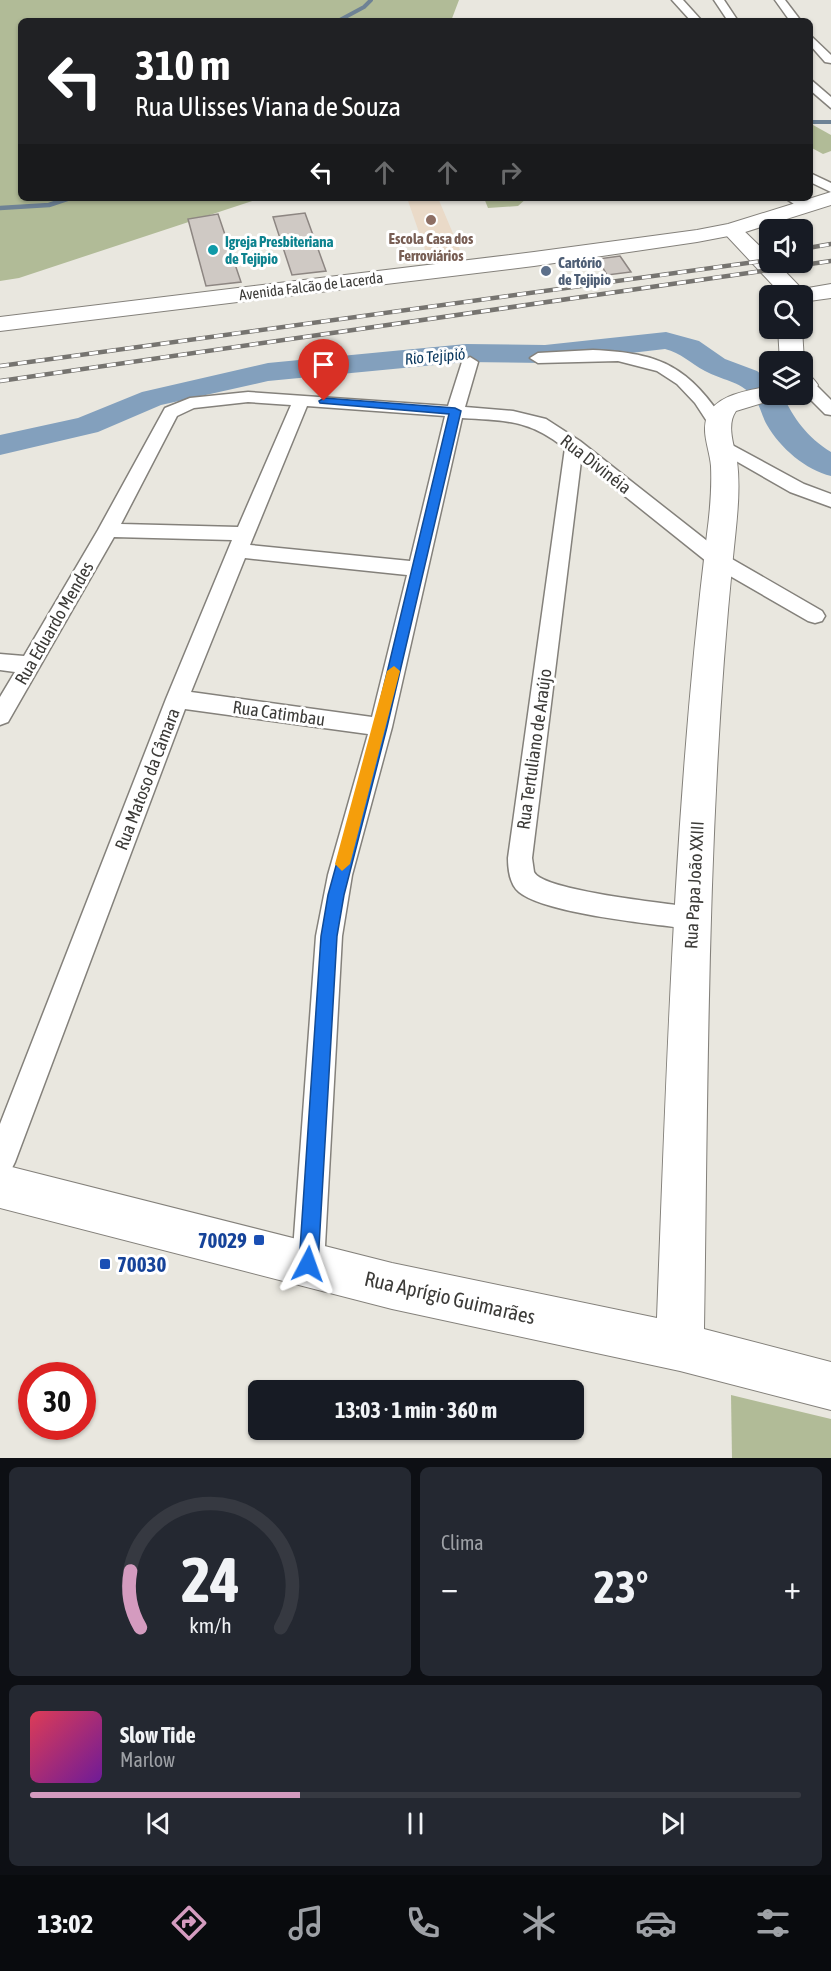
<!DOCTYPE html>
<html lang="pt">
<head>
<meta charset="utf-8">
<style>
  :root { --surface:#171b24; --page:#242831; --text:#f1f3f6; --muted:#9ea1a6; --line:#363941; --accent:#d49bbf }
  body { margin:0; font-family:"Asap Condensed",sans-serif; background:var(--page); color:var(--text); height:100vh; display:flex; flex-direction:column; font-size:22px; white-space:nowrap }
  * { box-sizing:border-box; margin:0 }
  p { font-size:20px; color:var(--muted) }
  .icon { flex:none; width:33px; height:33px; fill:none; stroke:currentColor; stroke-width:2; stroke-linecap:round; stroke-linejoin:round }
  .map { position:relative; height:1458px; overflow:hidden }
  .side { display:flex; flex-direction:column; gap:9px; padding:9px; background:#0d0f14; flex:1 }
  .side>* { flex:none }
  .top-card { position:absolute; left:18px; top:18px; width:795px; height:183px; border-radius:9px; box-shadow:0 2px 4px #0004; background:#202124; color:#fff; overflow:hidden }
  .controls { position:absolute; left:759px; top:219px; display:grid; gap:12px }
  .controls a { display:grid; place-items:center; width:54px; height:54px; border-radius:9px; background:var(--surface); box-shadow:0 2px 4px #0004; font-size:30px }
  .speed { position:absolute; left:18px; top:1362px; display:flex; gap:12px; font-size:30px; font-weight:700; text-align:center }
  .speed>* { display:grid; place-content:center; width:78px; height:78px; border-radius:50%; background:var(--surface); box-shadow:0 2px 4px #0004; line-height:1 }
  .speed .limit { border:9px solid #d22; background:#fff; color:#111 }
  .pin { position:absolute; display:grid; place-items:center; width:51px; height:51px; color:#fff; margin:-62px -26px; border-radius:50% 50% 50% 0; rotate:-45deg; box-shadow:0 0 6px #0007 }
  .pin .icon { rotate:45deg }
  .me { position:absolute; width:66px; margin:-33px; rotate:4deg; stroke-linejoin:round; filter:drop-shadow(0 0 4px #0008) }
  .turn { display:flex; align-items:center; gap:21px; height:126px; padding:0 18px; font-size:27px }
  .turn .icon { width:78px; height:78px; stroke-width:2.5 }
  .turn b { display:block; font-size:42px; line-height:51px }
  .lanes { display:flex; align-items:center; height:57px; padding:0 18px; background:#0003; justify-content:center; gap:30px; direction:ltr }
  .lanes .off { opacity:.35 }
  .big { font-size:45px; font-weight:700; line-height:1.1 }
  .side .widget { flex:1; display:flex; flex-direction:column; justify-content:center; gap:9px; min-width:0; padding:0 21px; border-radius:9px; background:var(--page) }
  .side .dial { align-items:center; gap:0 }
  .dial svg { height:156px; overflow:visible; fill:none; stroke:var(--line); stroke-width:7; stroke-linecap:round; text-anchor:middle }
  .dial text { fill:var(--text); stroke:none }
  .song { display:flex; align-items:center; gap:18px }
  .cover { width:72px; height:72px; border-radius:9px; background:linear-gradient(135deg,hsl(350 70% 55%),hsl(280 70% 35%)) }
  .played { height:6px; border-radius:3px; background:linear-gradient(90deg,var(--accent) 35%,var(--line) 35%) }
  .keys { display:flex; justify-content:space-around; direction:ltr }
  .heat { display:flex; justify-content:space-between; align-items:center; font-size:33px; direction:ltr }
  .side .tiles { flex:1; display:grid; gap:9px; grid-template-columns:1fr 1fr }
  .widget:last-child { grid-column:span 2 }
  .trip { position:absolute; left:248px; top:1380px; width:336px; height:60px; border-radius:9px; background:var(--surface); box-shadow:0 2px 4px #0004; font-weight:700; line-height:60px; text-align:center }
  .dock { display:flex; height:96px; justify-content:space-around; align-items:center; background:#090b0e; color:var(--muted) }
  .dock .icon { width:42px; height:42px }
  .dock .current { color:var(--accent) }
  .dock b { font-size:27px; color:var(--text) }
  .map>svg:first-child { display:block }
</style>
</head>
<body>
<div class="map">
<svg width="831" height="1458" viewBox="0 0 831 1458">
  <rect width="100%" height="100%" fill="#e9e7df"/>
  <path fill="#eadac8" d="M 407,198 L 438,198 L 463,257 L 429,261 Z"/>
  <g fill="#b1bb97">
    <path d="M 0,0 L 459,0 L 451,21 L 21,21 L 21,198 L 261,198 L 19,278 L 0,281 Z"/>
    <path d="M 813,125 L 831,135 L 831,151 L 823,154 L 810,147 L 810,126 Z"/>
    <path d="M 484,198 L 527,198 L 518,206 L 488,208 Z"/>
    <path d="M 731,1395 L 831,1419 L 831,1458 L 732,1458 Z"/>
  </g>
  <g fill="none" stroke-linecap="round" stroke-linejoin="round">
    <g stroke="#6e8295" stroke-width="4">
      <path d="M 338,21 L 364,7 L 371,0"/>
      <path d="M 810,122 L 831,122"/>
    </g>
    <path stroke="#6e8295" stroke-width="4.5" d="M 0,208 L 49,205 L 70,198"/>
    <path fill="#83a0bd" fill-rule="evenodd" d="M 666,332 L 699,341 L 725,359 L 757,371 L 770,381 L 770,394 L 782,394 C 794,419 807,437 831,452 L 831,476 C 806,470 780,448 767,425 C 762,417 760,404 753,396 C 740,381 721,380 705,371 C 690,363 681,353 665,349 L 545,363 L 466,362 L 268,381 L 161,405 L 98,432 L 0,455 L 0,435 L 78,418 L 142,392 L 268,363 L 466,344 L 545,345 Z"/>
  </g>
  <g fill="#cfc9c4" stroke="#8d8682" stroke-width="1.5">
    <path d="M 305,213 L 326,271 L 292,275 L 273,217 Z"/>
    <path d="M 218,214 L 241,282 L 206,286 L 188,219 Z"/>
    <path d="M 620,256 L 631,272 L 607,275 L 598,259 Z"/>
  </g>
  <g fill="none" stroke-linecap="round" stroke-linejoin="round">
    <defs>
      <g id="street">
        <path d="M 672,0 L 683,0 L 702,21 L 691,21 Z"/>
        <path d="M 714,0 L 724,0 L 738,21 L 728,21 Z"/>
        <path d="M 775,0 L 785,0 L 801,21 L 790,21 Z"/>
        <path d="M 810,35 L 831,55 L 831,63 L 825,62 L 810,45 Z"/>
        <path d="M 810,79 L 831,97 L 831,108 L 810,90 Z"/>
        <path d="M 810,173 L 831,183 L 831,192 L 810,182 Z"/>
        <path d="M 785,198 L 801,198 L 810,206 L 803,210 Z"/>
        <path d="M 593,350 C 662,353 689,367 727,425 L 718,430 L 712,429 L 695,403 L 677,384 L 657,371 L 618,361 L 538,363 L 530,358 L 538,353 Z"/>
        <path d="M 470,357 L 478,362 L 465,407 L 513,411 L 546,419 L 580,441 L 725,555 L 822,611 L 825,616 L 822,621 L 815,623 L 808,621 L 711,565 L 581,461 L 532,858 L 534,872 C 543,891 666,903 691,907 L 700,910 L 704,918 L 700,926 L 691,929 C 654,924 546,914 519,892 C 510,885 508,869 508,858 L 565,448 C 528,419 507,421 462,418 L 392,727 L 352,875 L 342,936 L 324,1264 L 319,1275 L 308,1280 L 297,1275 L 292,1264 L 316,936 L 328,875 L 368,734 L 185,709 L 15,1162 L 10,1172 L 0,1177 L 0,1124 L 166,699 L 232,540 L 114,537 L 8,722 L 0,725 L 0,697 L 15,672 L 0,670 L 0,654 L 24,656 L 98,530 L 165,408 L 190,398 L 248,392 L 448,406 L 462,362 ZM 248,402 L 291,405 L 238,527 L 121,524 L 177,416 L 194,408 ZM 307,406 L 445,416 L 410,561 L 250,545 ZM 245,558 L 407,575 L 372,717 L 191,692 Z"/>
        <path d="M 806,380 L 812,381 L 831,400 L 831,415 L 825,414 L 802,391 L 802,381 Z"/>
        <path d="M 721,439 L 804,484 L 831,494 L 831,507 L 790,492 L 715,449 L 712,445 L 715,441 Z"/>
      </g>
      <g id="secondary">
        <path d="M 732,224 L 739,226 L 770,256 L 770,262 L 776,262 L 802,289 L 831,284 L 831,298 L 802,302 L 802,296 L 783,296 L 725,234 L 721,230 L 725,226 Z"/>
        <path d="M 778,328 L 802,328 L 804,362 L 802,364 L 802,362 L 780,362 Z"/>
        <path d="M 802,373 C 811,375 813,378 818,385 L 815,390 L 802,393 Z"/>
        <path d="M 770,386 L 770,394 L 781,394 L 779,398 L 736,411 C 726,425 734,445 737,461 C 741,492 736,526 733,557 C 707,814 708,1072 704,1329 L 831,1362 L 831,1410 L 680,1371 L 392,1309 L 0,1208 L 0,1164 L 392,1263 L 657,1318 C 667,1056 675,795 707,534 C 710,512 712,489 711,466 C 710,451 701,432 707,417 C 716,394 748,391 770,386 Z"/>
      </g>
      <path id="primary" d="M 831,192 L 831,205 L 739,234 L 697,242 L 534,266 L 0,331 L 0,317 L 534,252 L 697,230 L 728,224 Z"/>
    </defs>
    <use href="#street" stroke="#84817b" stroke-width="3"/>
    <use href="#secondary" stroke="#84817b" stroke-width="2"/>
    <use href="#primary" stroke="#84817b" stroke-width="2"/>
    <use href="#street" fill="#fff" fill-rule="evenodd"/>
    <use href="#secondary" fill="#fff" fill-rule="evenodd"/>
    <use href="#primary" fill="#fff" fill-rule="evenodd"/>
    <defs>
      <g id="rail">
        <path d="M 802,249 L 831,244"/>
        <path d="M 0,366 L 770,260"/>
        <path d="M 0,381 L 831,261"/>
      </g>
    </defs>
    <use href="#rail" stroke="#767470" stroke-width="4.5"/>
    <use href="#rail" stroke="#fff" stroke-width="3" stroke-dasharray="9" stroke-linecap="butt"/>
  </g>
  <path fill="#1a73e8" stroke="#114b97" stroke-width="1.5" d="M 324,398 L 455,408 L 461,411 L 387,727 L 344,895 L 337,936 L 318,1264 L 315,1271 L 308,1274 L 302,1271 L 299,1264 L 321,936 L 328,895 L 374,727 L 449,414 L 320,403 L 319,401 Z"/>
  <path fill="#f59e0b" d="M 394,666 L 400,671 L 350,864 L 342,871 L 335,864 L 387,671 Z"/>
  <circle fill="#8d6e63" stroke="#fff" stroke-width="2" cx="431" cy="220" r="6"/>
  <circle fill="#0f9aa8" stroke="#fff" stroke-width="2" cx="213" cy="250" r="6"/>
  <circle fill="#5c6f8a" stroke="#fff" stroke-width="2" cx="546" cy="271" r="6"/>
  <g fill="#1a4fb4" stroke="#fff" stroke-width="2">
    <rect x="253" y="1234" width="12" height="12" rx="3"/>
    <rect x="99" y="1258" width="12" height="12" rx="3"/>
  </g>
  <g text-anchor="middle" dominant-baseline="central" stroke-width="6" stroke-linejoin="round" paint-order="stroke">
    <g font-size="15" font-weight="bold" fill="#785e54" stroke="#fff">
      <text x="431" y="238">Escola Casa dos<tspan x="431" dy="17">Ferroviários</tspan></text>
    </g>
    <g font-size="15" font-weight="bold" fill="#0d838f" stroke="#fff" text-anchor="start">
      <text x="225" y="241">Igreja Presbiteriana<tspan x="225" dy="17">de Tejipio</tspan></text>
    </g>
    <g font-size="15" font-weight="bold" fill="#4e5e75" stroke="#fff" text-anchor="start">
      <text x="558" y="262">Cartório<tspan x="558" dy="17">de Tejipio</tspan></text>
    </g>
    <g font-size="15" fill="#3c3b38" stroke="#fff">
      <text transform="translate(311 286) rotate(-7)">Avenida Falcão de Lacerda</text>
    </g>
    <g font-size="16" font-style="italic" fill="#07355c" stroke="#fff">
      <text transform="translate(435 356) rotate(-5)">Rio Tejipió</text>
    </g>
    <g font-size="18" fill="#3c3b38" stroke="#fff">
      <text transform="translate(596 464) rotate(38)">Rua Divinéia</text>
      <text transform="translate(54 623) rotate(-60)">Rua Eduardo Mendes</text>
      <text transform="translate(279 713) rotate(8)">Rua Catimbau</text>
      <text transform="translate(534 749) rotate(-82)">Rua Tertuliano de Araújo</text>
      <text transform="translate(147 779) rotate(-69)">Rua Matoso da Câmara</text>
      <text transform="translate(694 885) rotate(-87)">Rua Papa João XXIII</text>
    </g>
    <g font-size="21" font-weight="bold" fill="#164399" stroke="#fff" text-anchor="end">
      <text x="247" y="1240">70029</text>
      <text x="117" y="1264" text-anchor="start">70030</text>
    </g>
    <g font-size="21" fill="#3c3b38" stroke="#fff">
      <text transform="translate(450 1297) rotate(13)">Rua Aprígio Guimarães</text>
    </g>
  </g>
</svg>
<div class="controls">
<a><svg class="icon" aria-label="sound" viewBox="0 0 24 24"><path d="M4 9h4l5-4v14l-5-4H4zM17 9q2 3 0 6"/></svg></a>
<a><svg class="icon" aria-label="search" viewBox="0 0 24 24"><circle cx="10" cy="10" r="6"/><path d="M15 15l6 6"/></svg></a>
<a><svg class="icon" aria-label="layers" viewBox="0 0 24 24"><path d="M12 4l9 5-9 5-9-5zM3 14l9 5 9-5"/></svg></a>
</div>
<div class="speed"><div class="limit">30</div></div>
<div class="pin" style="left:324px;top:401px;background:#d93025"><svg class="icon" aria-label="arrive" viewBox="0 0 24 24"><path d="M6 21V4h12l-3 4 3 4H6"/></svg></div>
<svg class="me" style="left:308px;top:1264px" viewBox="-20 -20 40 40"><path d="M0-17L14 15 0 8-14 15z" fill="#1a73e8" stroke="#fff" stroke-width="4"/></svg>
<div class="trip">13:03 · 1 min · 360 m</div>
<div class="top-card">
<div class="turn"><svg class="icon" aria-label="left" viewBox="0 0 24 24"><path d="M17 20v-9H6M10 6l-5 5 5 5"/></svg><div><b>310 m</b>Rua Ulisses Viana de Souza</div></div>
<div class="lanes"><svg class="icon" aria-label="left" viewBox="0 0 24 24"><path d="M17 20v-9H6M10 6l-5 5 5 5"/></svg><svg class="icon off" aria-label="ahead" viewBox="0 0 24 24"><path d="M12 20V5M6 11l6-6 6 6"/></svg><svg class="icon off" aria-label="ahead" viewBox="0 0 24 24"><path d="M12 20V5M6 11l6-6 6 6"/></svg><svg class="icon off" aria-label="right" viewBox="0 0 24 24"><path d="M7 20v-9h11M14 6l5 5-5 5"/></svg></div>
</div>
</div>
<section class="side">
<div class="tiles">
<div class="widget dial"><svg viewBox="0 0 100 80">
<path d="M14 69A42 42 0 1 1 86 69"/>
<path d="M14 69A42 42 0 0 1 9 40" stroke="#d49bbf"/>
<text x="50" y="56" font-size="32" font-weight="700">24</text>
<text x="50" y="72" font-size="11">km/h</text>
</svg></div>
<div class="widget"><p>Clima</p>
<div class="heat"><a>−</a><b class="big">23°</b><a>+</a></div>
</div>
<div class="widget">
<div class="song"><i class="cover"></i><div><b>Slow Tide</b><p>Marlow</p></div></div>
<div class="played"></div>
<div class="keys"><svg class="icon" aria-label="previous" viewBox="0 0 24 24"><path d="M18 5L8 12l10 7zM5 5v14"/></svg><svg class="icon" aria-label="pause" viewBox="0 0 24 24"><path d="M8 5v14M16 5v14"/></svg><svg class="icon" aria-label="next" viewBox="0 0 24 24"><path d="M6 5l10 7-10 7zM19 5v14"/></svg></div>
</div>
</div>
</section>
<nav class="dock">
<b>13:02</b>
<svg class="icon current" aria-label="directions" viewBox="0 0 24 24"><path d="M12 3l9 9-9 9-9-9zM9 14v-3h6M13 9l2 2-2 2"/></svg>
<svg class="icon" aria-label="music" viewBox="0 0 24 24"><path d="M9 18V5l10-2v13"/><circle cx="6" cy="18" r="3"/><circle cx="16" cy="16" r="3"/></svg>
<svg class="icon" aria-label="phone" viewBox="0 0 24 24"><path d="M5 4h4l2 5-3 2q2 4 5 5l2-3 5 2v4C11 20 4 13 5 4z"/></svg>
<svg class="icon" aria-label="climate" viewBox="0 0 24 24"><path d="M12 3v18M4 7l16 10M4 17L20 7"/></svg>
<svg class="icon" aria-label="car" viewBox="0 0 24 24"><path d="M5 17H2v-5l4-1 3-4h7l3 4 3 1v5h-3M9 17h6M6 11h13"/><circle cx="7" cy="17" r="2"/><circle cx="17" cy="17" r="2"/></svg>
<svg class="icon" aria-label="filters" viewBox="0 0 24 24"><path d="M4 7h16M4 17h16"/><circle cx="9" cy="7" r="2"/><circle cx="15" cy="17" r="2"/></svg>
</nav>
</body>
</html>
